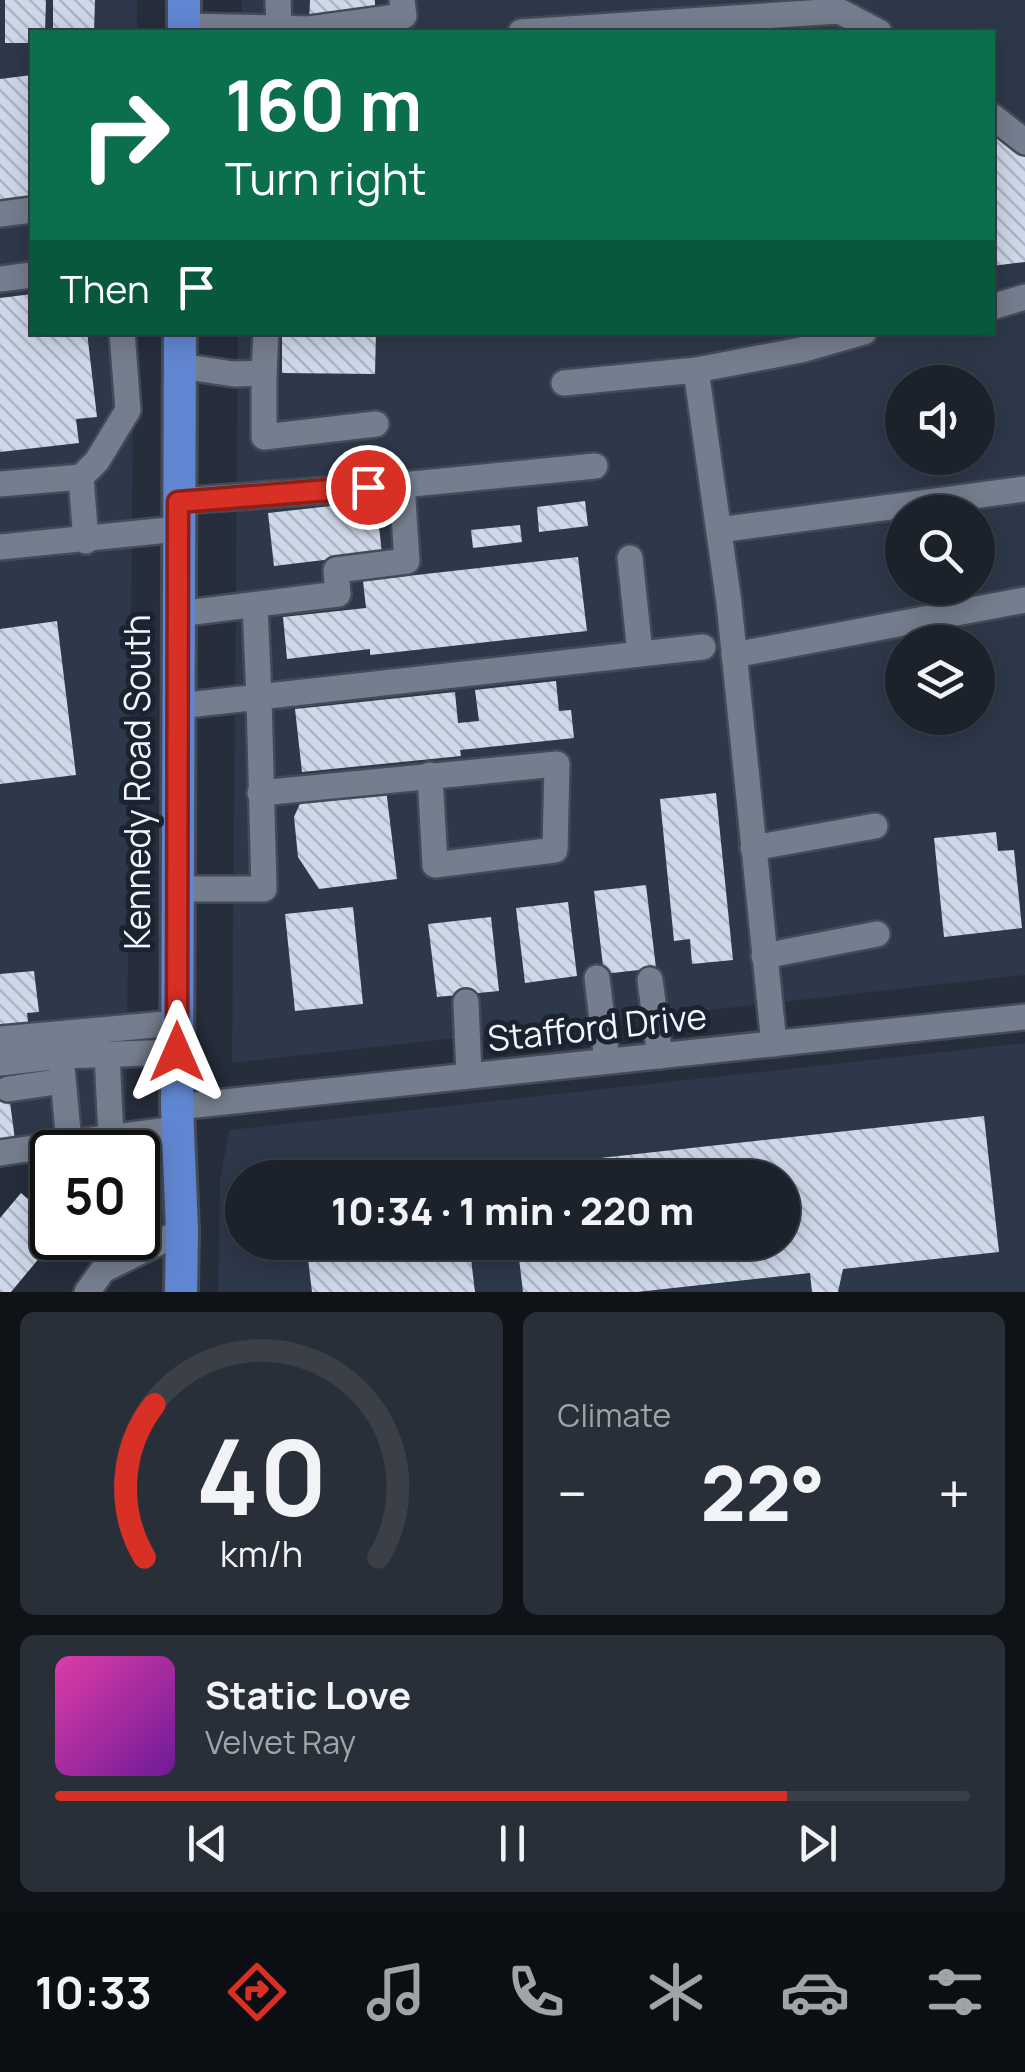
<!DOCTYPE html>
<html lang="en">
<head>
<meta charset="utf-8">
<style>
  :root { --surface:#1c222c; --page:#292f38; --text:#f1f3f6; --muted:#a0a4a9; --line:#3a3f48; --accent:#d93025 }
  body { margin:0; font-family:Manrope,sans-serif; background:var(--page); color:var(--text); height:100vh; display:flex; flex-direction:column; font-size:38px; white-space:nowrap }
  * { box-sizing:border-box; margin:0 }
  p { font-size:32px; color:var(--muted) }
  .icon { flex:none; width:55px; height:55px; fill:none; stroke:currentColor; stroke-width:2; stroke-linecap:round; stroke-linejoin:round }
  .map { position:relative; height:1292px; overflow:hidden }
  .panel { display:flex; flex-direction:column; gap:20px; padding:20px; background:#0f1318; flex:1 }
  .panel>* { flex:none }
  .banner { position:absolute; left:30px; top:30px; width:965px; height:305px; border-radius:0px; box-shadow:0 5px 25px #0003,0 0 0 2px var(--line); background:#0b6e4f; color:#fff; overflow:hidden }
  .fabs { position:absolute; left:885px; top:365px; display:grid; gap:20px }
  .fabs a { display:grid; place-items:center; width:110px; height:110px; border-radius:50%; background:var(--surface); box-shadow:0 5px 25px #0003,0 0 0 2px var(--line); font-size:50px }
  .speed { position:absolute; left:30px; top:1130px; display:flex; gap:20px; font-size:50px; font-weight:700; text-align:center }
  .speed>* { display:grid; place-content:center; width:130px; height:130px; border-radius:50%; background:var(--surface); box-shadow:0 5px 25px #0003,0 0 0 2px var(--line); line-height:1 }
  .speed .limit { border:5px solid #111; border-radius:15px; background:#fff; color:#111 }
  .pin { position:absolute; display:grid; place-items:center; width:85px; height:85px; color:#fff; margin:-42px; border:5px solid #fff; border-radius:50%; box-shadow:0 2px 10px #0007 }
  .me { position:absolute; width:110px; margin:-55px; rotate:0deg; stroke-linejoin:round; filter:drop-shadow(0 0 8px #0008) }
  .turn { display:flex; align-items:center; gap:35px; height:210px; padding:0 30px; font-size:45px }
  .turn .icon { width:130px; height:130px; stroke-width:2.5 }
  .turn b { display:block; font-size:70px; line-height:85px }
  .then { display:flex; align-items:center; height:95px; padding:0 30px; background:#0003; gap:20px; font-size:38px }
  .big { font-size:75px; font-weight:800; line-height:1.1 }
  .panel .card { flex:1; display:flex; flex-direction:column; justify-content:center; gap:15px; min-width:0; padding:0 35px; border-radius:15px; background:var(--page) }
  .panel .dial { align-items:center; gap:0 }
  .dial svg { height:260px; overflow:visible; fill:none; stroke:var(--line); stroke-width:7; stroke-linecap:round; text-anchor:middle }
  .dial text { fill:var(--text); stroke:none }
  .song { display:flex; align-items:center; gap:30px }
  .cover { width:120px; height:120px; border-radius:15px; background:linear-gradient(135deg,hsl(320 70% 55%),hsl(280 70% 35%)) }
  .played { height:10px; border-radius:5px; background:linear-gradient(90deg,var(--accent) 80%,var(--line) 80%) }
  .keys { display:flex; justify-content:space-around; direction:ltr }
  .heat { display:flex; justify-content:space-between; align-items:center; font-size:55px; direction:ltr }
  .panel .tiles { flex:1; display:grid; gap:20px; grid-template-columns:1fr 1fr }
  .card:last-child { grid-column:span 2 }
  .trip { position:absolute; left:225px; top:1160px; width:575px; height:100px; border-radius:50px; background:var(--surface); box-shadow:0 5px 25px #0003,0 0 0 2px var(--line); font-weight:800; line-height:100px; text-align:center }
  .tab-bar { display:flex; height:160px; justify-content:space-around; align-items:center; background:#0b0e12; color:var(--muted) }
  .tab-bar .icon { width:70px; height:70px }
  .tab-bar .current { color:var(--accent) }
  .tab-bar b { font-size:45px; color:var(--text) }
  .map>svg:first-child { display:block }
</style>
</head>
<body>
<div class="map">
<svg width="1025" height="1292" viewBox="0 0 1025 1292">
  <defs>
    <pattern id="building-back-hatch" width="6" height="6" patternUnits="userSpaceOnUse" patternTransform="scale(2.5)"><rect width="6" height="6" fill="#ced8e9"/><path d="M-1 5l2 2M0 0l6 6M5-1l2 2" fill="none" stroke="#acb4c2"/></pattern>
  </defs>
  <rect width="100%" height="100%" fill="#262d3b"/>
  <g fill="#2d384a" fill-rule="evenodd">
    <path d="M 0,0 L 137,0 L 137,32 L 32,32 L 32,332 L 134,333 L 126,1148 L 0,1162 Z"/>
    <path d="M 242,0 L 1025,0 L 1025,975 L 232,1063 L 238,333 L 992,332 L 992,32 L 241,32 ZM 902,382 L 978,382 L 978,458 L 902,458 ZM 902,512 L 978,512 L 978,588 L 902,588 ZM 902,642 L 978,642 L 978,718 L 902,718 Z"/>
    <path d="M 1025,1043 L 1025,1292 L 218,1292 L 220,1181 L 229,1130 ZM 242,1178 L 782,1178 L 782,1242 L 242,1242 Z"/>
  </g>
  <g fill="url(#building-back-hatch)">
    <path d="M 5,0 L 46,0 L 45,32 L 32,32 L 32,43 L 5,43 Z"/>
    <path d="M 53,0 L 95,0 L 94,32 L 53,32 Z"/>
    <path d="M 310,0 L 375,0 L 375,15 L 309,23 Z"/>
    <path d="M 32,75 L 32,202 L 0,205 L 0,79 Z"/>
    <path d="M 992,129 L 1025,155 L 1025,262 L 992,266 Z"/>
    <path d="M 32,294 L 32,332 L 87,332 L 97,417 L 76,419 L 79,443 L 0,452 L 0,298 Z"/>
    <path d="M 282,332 L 376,332 L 375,374 L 282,373 Z"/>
    <path d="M 376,501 L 382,553 L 274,566 L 268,513 Z"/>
    <path d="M 585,501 L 588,526 L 539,532 L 537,507 Z"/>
    <path d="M 520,525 L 522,542 L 473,548 L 471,530 Z"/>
    <path d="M 578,557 L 587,631 L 370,655 L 370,649 L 287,659 L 283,617 L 366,608 L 363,581 Z"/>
    <path d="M 57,621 L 76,775 L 0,784 L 0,629 Z"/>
    <path d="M 556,681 L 559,711 L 571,710 L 574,738 L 460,750 L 461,756 L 302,772 L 295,709 L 455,692 L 458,723 L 479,721 L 475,690 Z"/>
    <path d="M 386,789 L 397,879 L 319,889 L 298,857 L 294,817 L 302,799 Z"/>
    <path d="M 716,793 L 733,960 L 692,964 L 690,939 L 674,941 L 660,799 Z"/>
    <path d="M 996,832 L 998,851 L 1014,850 L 1022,928 L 944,937 L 934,838 Z"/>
    <path d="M 646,885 L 656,968 L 604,974 L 594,891 Z"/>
    <path d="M 568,902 L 577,976 L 525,983 L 516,908 Z"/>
    <path d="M 353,907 L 363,1004 L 295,1011 L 285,914 Z"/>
    <path d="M 491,917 L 499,991 L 437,997 L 428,924 Z"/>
    <path d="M 34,971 L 39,1012 L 27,1013 L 29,1030 L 0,1034 L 0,974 Z"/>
    <path d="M 6,1072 L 15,1140 L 0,1142 L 0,1073 Z"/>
    <path d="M 984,1116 L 999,1252 L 843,1269 L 838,1292 L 812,1292 L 810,1273 L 637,1292 L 523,1292 L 517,1242 L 782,1242 L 782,1178 L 510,1178 L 509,1168 Z"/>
    <path d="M 21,1193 L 52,1219 L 52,1238 L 56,1238 L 11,1292 L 0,1292 L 0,1218 Z"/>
    <path d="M 315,1242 L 469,1242 L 475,1292 L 312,1292 L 308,1259 L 317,1258 Z"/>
  </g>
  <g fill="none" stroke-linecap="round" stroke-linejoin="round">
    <defs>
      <g id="minor">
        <path d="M 184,26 L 279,28 L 278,0"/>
        <path d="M 279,28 L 309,29 L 404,16 L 402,0"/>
        <path d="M 521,32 L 839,11 L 879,32"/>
        <path d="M 992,116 L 1025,142"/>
        <path d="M 0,214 L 32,210"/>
        <path d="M 0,279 L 32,275"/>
        <path d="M 992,307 L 1025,297"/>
        <path d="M 180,366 L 234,374 L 264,373 L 266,332"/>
        <path d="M 696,370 L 801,350 L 864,332"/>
        <path d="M 264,373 L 264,437 L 376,424"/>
        <path d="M 564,383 L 696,370 L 729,603 L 774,1044"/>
        <path d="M 81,477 L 97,461 L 128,410 L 122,332"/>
        <path d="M 0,484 L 81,477 L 86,541"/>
        <path d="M 402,485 L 595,466"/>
        <path d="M 719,530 L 1025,489"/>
        <path d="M 0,547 L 178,529"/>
        <path d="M 630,558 L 640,653"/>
        <path d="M 255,605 L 259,697 L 703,647"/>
        <path d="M 178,614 L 338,594 L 336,570 L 407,561 L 402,485 L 178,501"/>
        <path d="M 734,655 L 1025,600"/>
        <path d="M 260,793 L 557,764 L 555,850 L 435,865 L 430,775"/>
        <path d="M 753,848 L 875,826"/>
        <path d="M 177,889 L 264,889 L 259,697 L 178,706"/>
        <path d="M 764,956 L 877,934"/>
        <path d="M 597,978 L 607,1061"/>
        <path d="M 650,980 L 660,1056"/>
        <path d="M 466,1002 L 469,1075"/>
        <path d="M 0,1039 L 177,1023"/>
        <path d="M 107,1054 L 111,1136"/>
        <path d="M 61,1056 L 69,1143 L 177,1129"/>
        <path d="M 0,1063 L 61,1056 L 177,1052"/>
        <path d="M 8,1089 L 63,1081"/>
        <path d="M 177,1107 L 1025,1017"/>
        <path d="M 0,1153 L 69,1143"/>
        <path d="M 87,1292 L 103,1270 L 182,1231"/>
      </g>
      <g id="major">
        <path d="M 184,32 L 184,0"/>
        <path d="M 180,332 L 177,1107 L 182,1231 L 181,1292"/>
      </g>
    </defs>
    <use href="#minor" stroke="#454b56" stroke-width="30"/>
    <use href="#major" stroke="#454b56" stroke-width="38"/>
    <use href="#minor" stroke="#757e8e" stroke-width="25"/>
    <use href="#major" stroke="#6186d1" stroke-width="32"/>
  </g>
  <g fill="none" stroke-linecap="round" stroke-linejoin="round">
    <defs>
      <path id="route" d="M 177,1052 L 178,502 L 368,487"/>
    </defs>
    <use href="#route" stroke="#8d1f18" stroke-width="25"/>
    <use href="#route" stroke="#d93025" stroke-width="18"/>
  </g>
  <g text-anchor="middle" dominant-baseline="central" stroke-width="10" stroke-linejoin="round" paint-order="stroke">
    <g font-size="35" fill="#f0f5fe" stroke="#1c2330">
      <text transform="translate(137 782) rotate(-90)">Kennedy Road South</text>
      <text transform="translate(597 1027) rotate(-6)">Stafford Drive</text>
    </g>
  </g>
</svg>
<div class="fabs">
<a><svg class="icon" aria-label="sound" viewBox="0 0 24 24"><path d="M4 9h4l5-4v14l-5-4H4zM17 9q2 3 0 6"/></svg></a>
<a><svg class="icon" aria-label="search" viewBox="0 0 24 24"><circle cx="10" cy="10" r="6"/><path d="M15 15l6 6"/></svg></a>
<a><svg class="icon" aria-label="layers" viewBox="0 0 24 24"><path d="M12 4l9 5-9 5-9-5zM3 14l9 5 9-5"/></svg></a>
</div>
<div class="speed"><div class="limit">50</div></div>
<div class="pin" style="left:368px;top:487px;background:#d93025"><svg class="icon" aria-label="arrive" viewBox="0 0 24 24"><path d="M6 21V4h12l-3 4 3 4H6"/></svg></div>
<svg class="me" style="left:177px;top:1052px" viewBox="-20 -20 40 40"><path d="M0-17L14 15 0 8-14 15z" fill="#d93025" stroke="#fff" stroke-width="4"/></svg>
<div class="trip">10:34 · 1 min · 220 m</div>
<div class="banner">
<div class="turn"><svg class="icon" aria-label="right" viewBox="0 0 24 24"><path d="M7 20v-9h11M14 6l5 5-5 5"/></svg><div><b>160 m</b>Turn right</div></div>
<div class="then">Then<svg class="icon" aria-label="arrive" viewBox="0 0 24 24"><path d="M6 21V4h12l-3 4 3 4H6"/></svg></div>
</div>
</div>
<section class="panel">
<div class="tiles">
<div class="card dial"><svg viewBox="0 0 100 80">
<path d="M14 69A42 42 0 1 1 86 69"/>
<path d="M14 69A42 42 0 0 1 17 22" stroke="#d93025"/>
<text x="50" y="56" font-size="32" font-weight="700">40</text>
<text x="50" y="72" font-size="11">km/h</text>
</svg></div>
<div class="card"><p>Climate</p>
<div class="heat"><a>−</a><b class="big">22°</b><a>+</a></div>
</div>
<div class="card">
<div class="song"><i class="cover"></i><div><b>Static Love</b><p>Velvet Ray</p></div></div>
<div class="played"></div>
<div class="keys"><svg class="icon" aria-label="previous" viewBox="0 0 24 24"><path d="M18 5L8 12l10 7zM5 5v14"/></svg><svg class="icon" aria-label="pause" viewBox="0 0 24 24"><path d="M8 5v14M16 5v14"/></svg><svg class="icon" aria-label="next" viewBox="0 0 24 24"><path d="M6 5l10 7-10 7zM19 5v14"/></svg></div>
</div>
</div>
</section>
<nav class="tab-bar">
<b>10:33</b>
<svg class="icon current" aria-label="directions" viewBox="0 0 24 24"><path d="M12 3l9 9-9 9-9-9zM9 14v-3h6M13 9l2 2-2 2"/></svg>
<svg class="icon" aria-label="music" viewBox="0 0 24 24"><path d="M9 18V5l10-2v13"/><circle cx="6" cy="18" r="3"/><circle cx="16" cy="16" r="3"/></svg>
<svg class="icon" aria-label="phone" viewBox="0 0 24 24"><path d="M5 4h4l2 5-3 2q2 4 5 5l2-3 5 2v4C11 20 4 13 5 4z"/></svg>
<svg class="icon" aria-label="climate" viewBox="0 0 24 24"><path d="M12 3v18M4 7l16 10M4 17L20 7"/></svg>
<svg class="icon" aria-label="car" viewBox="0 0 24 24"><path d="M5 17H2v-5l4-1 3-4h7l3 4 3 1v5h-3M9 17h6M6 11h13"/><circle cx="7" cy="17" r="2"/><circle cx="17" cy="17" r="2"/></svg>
<svg class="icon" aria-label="filters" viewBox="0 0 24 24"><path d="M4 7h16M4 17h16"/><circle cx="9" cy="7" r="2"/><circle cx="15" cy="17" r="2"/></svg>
</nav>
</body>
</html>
